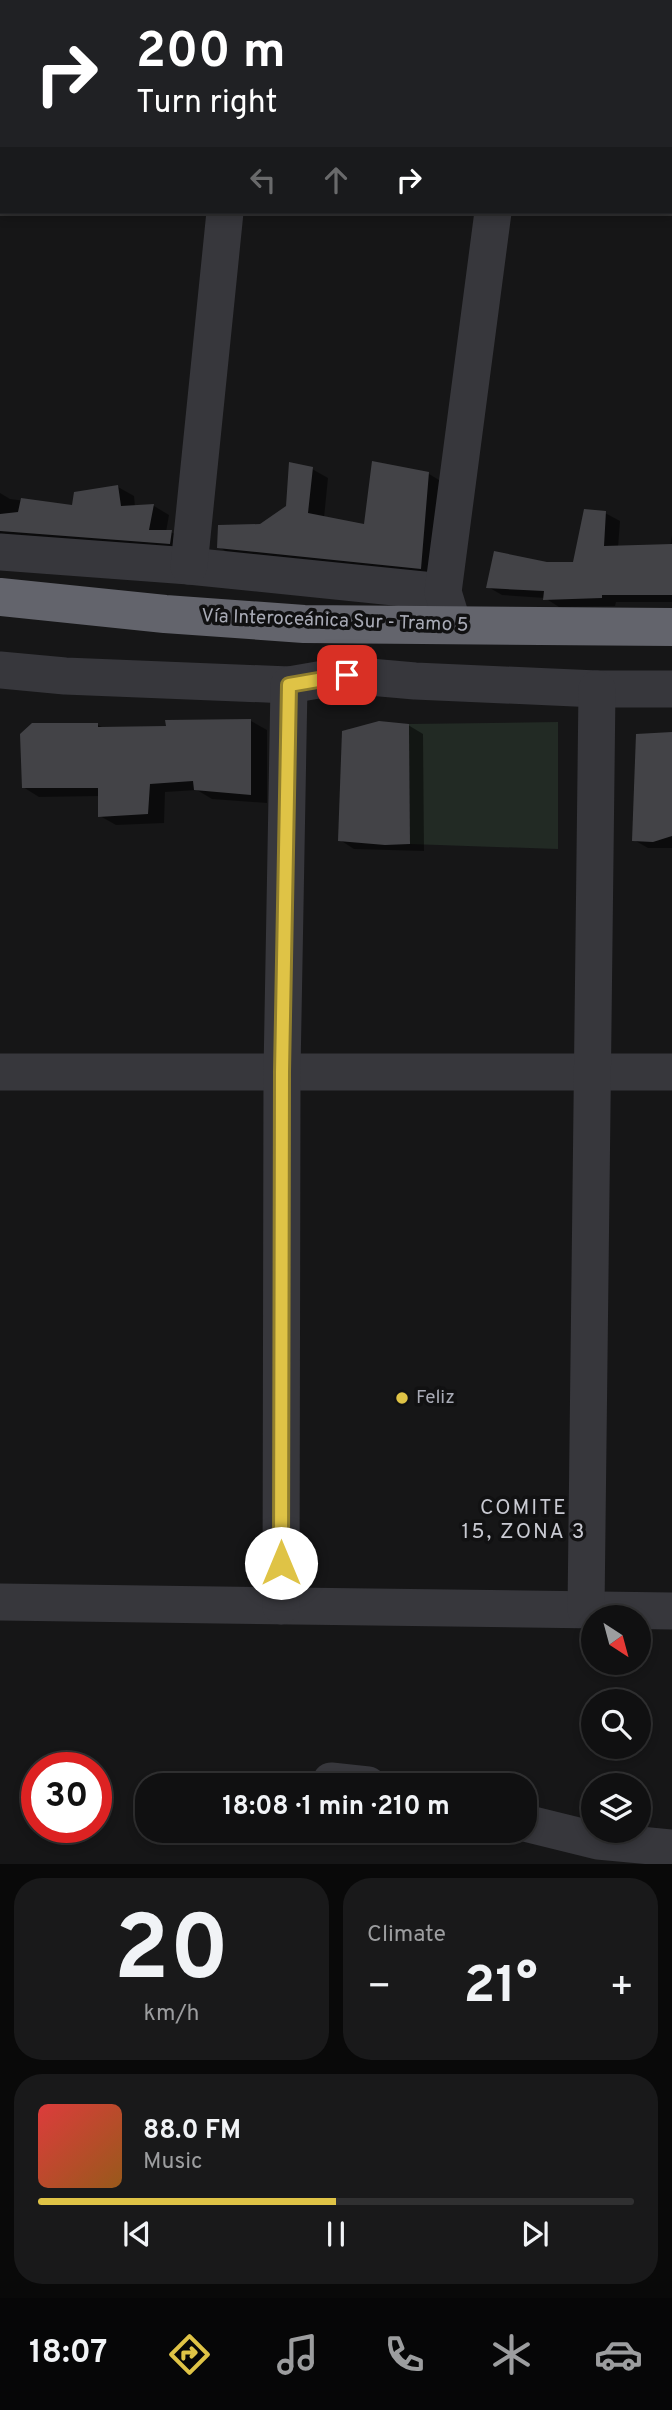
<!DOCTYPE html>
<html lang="en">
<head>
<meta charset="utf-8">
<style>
  :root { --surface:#101011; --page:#19191a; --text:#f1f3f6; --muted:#9c9d9f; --line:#303031; --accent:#dfc346 }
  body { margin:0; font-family:Overpass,sans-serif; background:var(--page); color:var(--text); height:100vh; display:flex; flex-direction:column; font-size:26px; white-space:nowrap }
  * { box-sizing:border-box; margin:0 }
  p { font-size:23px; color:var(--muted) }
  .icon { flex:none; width:38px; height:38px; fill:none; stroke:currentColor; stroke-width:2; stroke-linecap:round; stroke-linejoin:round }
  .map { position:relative; height:1864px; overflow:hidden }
  .sheet { display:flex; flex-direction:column; gap:14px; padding:14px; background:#090909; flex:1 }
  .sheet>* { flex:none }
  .top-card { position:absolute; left:0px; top:0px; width:672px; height:214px; box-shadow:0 4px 10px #0003,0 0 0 2px var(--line); background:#202124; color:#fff; overflow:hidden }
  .needle { width:46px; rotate:144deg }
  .fabs { position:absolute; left:581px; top:1605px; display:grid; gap:14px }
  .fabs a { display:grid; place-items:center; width:70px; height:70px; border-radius:50%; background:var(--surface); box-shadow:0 4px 10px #0003,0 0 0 2px var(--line); font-size:35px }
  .speed { position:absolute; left:21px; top:1752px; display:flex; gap:14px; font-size:35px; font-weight:700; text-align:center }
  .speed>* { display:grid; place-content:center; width:91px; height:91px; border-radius:50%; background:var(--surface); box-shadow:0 4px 10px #0003,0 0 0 2px var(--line); line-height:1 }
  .speed .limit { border:10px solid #d22; background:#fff; color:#111 }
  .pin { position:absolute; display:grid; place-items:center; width:60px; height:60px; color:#fff; margin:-30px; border-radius:14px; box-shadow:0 4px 10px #0006 }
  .me { position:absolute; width:77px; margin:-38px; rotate:0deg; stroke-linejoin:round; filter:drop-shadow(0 0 5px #0008) }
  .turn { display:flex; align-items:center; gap:24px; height:147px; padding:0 21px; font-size:32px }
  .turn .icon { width:91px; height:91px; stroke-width:2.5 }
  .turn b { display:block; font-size:49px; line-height:60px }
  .lanes { display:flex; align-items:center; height:66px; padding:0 21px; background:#0003; justify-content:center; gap:35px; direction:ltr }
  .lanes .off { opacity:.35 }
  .big { font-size:52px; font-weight:700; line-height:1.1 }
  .sheet .card { flex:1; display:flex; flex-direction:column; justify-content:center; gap:10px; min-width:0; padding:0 24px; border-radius:28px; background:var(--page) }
  .sheet .dial { align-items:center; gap:0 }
  .dial b { font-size:91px; line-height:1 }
  .song { display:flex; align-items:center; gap:21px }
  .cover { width:84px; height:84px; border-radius:10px; background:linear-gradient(135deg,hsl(0 70% 55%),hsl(30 70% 35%)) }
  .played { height:7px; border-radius:4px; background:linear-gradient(90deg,var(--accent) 50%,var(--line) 50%) }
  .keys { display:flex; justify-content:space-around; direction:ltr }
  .heat { display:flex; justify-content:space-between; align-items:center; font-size:38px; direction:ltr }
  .sheet .tiles { flex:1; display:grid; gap:14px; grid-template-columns:1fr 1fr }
  .card:last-child { grid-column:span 2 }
  .trip { position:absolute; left:135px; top:1773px; width:402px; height:70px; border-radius:28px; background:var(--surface); box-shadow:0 4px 10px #0003,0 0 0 2px var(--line); font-weight:700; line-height:70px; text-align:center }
  .menu { display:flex; height:112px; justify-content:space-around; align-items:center; background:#060607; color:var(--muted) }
  .menu .icon { width:49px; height:49px }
  .menu .selected { color:var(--accent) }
  .menu b { font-size:32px; color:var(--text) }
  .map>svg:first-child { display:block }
</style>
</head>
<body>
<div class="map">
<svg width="672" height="1864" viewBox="0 0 672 1864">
  <rect width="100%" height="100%" fill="#161617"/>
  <path fill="#222a24" d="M 558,722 L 558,849 L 410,844 L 409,724 Z"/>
  <g fill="#0007">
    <path d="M 312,469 L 328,478 L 324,518 L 365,526 L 429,474 L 444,483 L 436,576 L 234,556 L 219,547 L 261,525 L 288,506 Z"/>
    <path d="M 118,487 L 134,496 L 135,507 L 154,506 L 169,515 L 166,532 L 171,532 L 187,541 L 186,552 L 0,547 L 0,493 L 10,499 L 74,507 Z"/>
    <path d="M 605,513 L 620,521 L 618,548 L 670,546 L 672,535 L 672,602 L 616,602 L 615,606 L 559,607 L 545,598 L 502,595 L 488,587 L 546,563 L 574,564 Z"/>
    <path d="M 251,721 L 267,730 L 267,803 L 212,799 L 197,790 L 165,792 L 164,823 L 116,825 L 100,816 L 100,796 L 39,797 L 23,787 L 98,725 L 104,728 L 168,727 Z"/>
    <path d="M 408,725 L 423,734 L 424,851 L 354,849 L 340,840 Z"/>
    <path d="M 672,734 L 672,848 L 648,848 L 634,840 Z"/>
  </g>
  <g fill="#434347">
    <path d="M 372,461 L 429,472 L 421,569 L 217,548 L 218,525 L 260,524 L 286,506 L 289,462 L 313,467 L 308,513 L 364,524 Z"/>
    <path d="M 118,485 L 121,506 L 154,504 L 149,530 L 172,530 L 170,544 L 0,531 L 0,514 L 18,512 L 21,498 L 72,505 L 74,492 Z"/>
    <path d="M 584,509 L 606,511 L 604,546 L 672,544 L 672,595 L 602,595 L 602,598 L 543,600 L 544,591 L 486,588 L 494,551 L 547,562 L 573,562 Z"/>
    <path d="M 251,719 L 251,795 L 194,790 L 193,781 L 150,784 L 148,814 L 98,817 L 98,788 L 22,788 L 20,734 L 32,723 L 98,723 L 98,727 L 166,726 L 165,720 Z"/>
    <path d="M 379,721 L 409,724 L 410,844 L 385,845 L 338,841 L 342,731 Z"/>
    <path d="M 672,732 L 672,836 L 653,842 L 632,841 L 636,734 Z"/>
  </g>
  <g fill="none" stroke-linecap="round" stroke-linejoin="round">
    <g stroke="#37373c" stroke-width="37">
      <path d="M 512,2 L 512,0"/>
      <path d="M 0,552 L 189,566 L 443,592"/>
      <path d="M 189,566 L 225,212"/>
      <path d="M 450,615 L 443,592 L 493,212"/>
      <path d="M 0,670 L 65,676 L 289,685 L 347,675 L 415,681 L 597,689 L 672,689"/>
      <path d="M 0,1072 L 672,1072"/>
      <path d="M 0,1602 L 672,1611"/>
      <path d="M 281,1606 L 282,1072 L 289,685"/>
      <path d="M 586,1610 L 597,689"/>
      <path d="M 331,1781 L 368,1785"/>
      <path d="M 525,1823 L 598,1841 L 672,1848"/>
    </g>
    <g stroke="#45464b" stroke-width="38">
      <path d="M 261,0 L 275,2"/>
      <path d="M 670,44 L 672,44"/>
      <path d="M 0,91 L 2,91"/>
      <path d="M 670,167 L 672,167"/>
    </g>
    <path stroke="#63646c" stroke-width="38" d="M 0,597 L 165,614 L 304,624 L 672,627"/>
  </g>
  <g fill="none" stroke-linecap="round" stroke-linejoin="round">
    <defs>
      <path id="route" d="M 281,1563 L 282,1072 L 289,685 L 347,675"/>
    </defs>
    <use href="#route" stroke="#917f2e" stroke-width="18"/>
    <use href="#route" stroke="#dfc346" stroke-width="12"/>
  </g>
  <circle fill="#dfc346" stroke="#111112" stroke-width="2.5" cx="402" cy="1398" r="7"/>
  <g text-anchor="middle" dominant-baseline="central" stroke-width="7" stroke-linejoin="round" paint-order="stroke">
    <g font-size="19" fill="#a9abb6" stroke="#111112">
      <text transform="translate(335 621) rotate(2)">Vía Interoceánica Sur - Tramo 5</text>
    </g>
    <g font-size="19" fill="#a9abb6" stroke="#111112" text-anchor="start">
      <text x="416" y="1398">Feliz</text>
    </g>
    <g font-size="21" letter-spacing="2" fill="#c9cad2" stroke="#111112">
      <text x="524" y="1508">COMITE<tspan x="524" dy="24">15, ZONA 3</tspan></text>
    </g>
  </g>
</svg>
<div class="fabs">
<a><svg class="needle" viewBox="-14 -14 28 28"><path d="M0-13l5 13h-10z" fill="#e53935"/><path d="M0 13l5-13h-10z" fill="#9c9d9f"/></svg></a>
<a><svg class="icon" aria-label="search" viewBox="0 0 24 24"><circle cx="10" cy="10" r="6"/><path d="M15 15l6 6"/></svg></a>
<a><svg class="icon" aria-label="layers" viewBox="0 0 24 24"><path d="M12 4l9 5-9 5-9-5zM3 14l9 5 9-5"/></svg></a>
</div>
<div class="speed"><div class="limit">30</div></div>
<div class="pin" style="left:347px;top:675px;background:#d93025"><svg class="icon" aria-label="arrive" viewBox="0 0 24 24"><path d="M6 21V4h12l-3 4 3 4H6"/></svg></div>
<svg class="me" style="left:281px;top:1563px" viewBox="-20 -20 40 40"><circle r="19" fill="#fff"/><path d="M0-13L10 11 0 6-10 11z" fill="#dfc346"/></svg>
<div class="trip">18:08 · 1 min · 210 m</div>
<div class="top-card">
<div class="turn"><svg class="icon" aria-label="right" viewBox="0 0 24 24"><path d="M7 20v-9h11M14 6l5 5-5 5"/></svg><div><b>200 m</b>Turn right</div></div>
<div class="lanes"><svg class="icon off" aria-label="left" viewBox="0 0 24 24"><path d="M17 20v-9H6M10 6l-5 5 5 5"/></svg><svg class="icon off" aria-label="ahead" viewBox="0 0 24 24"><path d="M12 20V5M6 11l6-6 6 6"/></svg><svg class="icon" aria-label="right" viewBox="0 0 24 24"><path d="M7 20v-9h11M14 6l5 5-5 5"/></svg></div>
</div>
</div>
<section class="sheet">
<div class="tiles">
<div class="card dial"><b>20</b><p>km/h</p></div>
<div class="card"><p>Climate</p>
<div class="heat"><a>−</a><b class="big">21°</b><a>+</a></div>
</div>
<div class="card">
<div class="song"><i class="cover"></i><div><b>88.0 FM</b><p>Music</p></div></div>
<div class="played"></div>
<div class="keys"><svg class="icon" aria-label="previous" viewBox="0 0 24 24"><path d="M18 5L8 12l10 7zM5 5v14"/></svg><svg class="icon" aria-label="pause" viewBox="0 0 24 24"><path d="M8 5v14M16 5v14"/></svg><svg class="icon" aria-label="next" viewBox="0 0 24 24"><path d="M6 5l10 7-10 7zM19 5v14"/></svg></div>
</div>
</div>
</section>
<nav class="menu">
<b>18:07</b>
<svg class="icon selected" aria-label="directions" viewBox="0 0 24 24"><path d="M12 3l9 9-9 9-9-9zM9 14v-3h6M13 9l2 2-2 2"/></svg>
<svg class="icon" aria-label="music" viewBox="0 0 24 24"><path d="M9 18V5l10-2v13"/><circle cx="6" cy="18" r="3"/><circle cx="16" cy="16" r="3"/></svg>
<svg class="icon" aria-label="phone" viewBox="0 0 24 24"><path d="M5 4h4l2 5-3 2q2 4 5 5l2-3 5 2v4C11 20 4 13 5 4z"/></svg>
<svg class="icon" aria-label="climate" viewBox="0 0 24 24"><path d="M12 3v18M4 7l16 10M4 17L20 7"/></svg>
<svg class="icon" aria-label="car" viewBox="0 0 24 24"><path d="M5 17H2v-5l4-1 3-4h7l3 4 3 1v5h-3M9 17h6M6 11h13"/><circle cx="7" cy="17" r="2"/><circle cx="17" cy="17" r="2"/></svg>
</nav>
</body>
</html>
